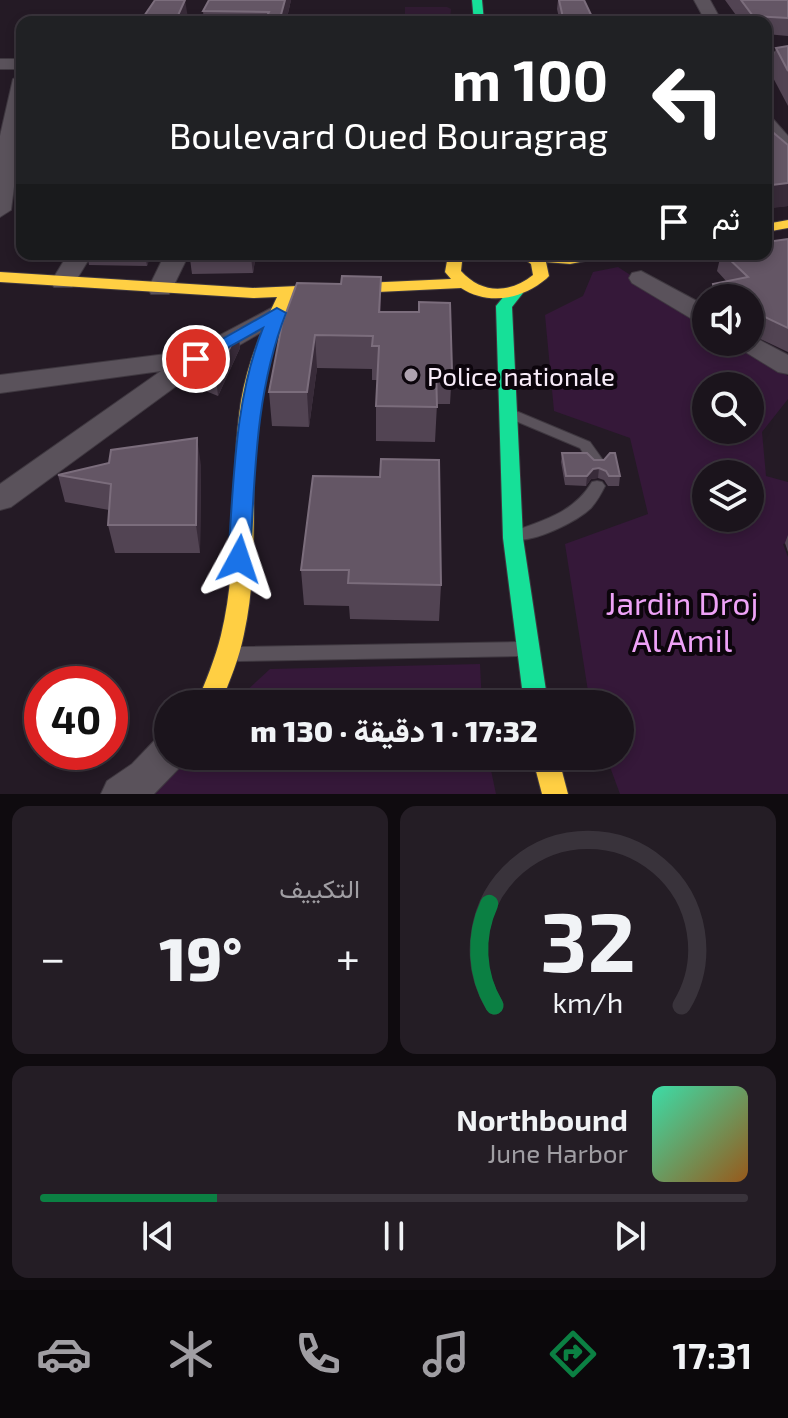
<!DOCTYPE html>
<html lang="ar">
<head>
<meta charset="utf-8">
<style>
  :root { --surface:#1b141c; --page:#241d25; --text:#f1f3f6; --muted:#a09ea3; --line:#39333b; --accent:#0b8043 }
  body { margin:0; font-family:"Exo 2",Vazirmatn,sans-serif; background:var(--page); color:var(--text); direction:rtl; height:100vh; display:flex; flex-direction:column; font-size:30px; white-space:nowrap }
  * { box-sizing:border-box; margin:0 }
  p { font-size:26px; color:var(--muted) }
  .icon { flex:none; width:44px; height:44px; fill:none; stroke:currentColor; stroke-width:2; stroke-linecap:round; stroke-linejoin:round }
  .map { position:relative; height:794px; overflow:hidden; direction:ltr }
  .side { display:flex; flex-direction:column; gap:12px; padding:12px; background:#0f0b0f; flex:1 }
  .side>* { flex:none }
  .top-card { position:absolute; left:16px; top:16px; width:756px; height:244px; border-radius:16px; box-shadow:0 4px 12px #0003,0 0 0 2px var(--line); direction:rtl; background:#202124; color:#fff; overflow:hidden }
  .buttons { position:absolute; left:692px; top:284px; display:grid; gap:16px }
  .buttons a { display:grid; place-items:center; width:72px; height:72px; border-radius:50%; background:var(--surface); box-shadow:0 4px 12px #0003,0 0 0 2px var(--line); font-size:40px }
  .speed { position:absolute; left:24px; top:666px; display:flex; gap:16px; font-size:40px; font-weight:700; text-align:center }
  .speed>* { display:grid; place-content:center; width:104px; height:104px; border-radius:50%; background:var(--surface); box-shadow:0 4px 12px #0003,0 0 0 2px var(--line); line-height:1 }
  .speed .limit { border:12px solid #d22; background:#fff; color:#111 }
  .pin { position:absolute; display:grid; place-items:center; width:68px; height:68px; color:#fff; margin:-34px; border:4px solid #fff; border-radius:50%; box-shadow:0 2px 8px #0007 }
  .me { position:absolute; width:88px; margin:-44px; rotate:5deg; stroke-linejoin:round; filter:drop-shadow(0 0 6px #0008) }
  .turn { display:flex; align-items:center; gap:28px; height:168px; padding:0 32px; font-size:36px }
  .turn .icon { width:104px; height:104px; stroke-width:2.5 }
  .turn b { display:block; font-size:56px; line-height:68px }
  .then { display:flex; align-items:center; height:76px; padding:0 32px; background:#0003; gap:16px; font-size:30px }
  .big { font-size:60px; font-weight:800; line-height:1.1 }
  .side .card { flex:1; display:flex; flex-direction:column; justify-content:center; gap:12px; min-width:0; padding:0 28px; border-radius:16px; background:var(--page) }
  .side .dial { align-items:center; gap:0 }
  .dial svg { height:208px; overflow:visible; fill:none; stroke:var(--line); stroke-width:7; stroke-linecap:round; text-anchor:middle }
  .dial text { fill:var(--text); stroke:none }
  .song { display:flex; align-items:center; gap:24px }
  .cover { width:96px; height:96px; border-radius:12px; background:linear-gradient(135deg,hsl(160 70% 55%),hsl(30 70% 35%)) }
  .played { height:8px; border-radius:4px; background:linear-gradient(90deg,var(--accent) 25%,var(--line) 25%) }
  .keys { display:flex; justify-content:space-around; direction:ltr }
  .heat { display:flex; justify-content:space-between; align-items:center; font-size:44px; direction:ltr }
  .side .tiles { flex:1; display:grid; gap:12px; grid-template-columns:1fr 1fr }
  .card:last-child { grid-column:span 2 }
  .trip { position:absolute; left:154px; top:690px; width:480px; height:80px; border-radius:40px; background:var(--surface); box-shadow:0 4px 12px #0003,0 0 0 2px var(--line); font-weight:800; line-height:80px; text-align:center; direction:rtl }
  .tab-bar { display:flex; height:128px; justify-content:space-around; align-items:center; background:#0b080b; color:var(--muted) }
  .tab-bar .icon { width:56px; height:56px }
  .tab-bar .active { color:var(--accent) }
  .tab-bar b { font-size:36px; color:var(--text) }
  .map>svg:first-child { display:block }
</style>
</head>
<body>
<div class="map">
<svg width="788" height="794" viewBox="0 0 788 794">
  <rect width="100%" height="100%" fill="#241a25"/>
  <path fill="#301b32" d="M 405,7 L 447,7 L 451,9 L 450,22 L 369,22 L 369,17 L 405,17 Z"/>
  <g fill="#351839" fill-rule="evenodd">
    <path d="M 618,267 L 706,324 L 706,342 L 734,342 L 788,376 L 788,399 L 762,432 L 766,476 L 788,482 L 788,543 L 783,544 L 788,557 L 788,794 L 620,794 L 606,756 L 620,756 L 620,704 L 590,704 L 565,544 L 648,514 L 630,438 L 554,411 L 545,315 L 583,296 L 593,272 ZM 706,386 L 750,386 L 750,430 L 706,430 ZM 706,474 L 750,474 L 750,518 L 706,518 Z"/>
    <path d="M 480,664 L 482,704 L 232,704 L 270,669 Z"/>
    <path d="M 174,756 L 488,756 L 496,794 L 131,794 Z"/>
  </g>
  <g fill="none" stroke-linecap="round" stroke-linejoin="round">
    <defs>
      <g id="lane">
        <path d="M 516,411 L 590,442 L 605,463 L 602,467 L 592,467 L 580,448 L 511,419 L 509,416 L 511,413 Z"/>
        <path d="M 597,481 L 602,482 L 605,486 C 601,494 597,501 591,508 C 578,521 532,544 514,539 L 512,535 L 514,531 C 545,520 574,512 592,482 Z"/>
        <path d="M 518,642 L 524,644 L 527,649 L 524,654 L 518,656 L 239,661 L 233,659 L 230,654 L 233,649 L 239,647 Z"/>
      </g>
      <g id="street">
        <path d="M 694,0 L 710,0 L 722,22 L 706,22 Z"/>
        <path d="M 788,50 L 788,60 L 766,63 L 766,53 Z"/>
        <rect x="0" y="59" width="22" height="10"/>
        <path d="M 22,74 L 22,124 L 11,210 L 0,217 L 0,136 L 13,79 Z"/>
        <path d="M 766,117 L 773,119 L 788,136 L 788,154 L 781,152 L 766,135 Z"/>
        <path d="M 68,254 L 92,254 L 72,287 L 54,287 L 51,282 Z"/>
        <path d="M 165,254 L 189,254 L 172,289 L 169,294 L 151,294 L 148,289 Z"/>
        <path d="M 641,271 L 706,306 L 706,325 L 697,322 L 632,283 L 629,278 L 632,273 Z"/>
        <path d="M 277,305 L 286,308 L 290,313 L 286,318 L 205,365 L 11,507 L 0,510 L 0,484 L 161,371 L 0,393 L 0,375 L 190,351 Z"/>
        <path d="M 750,335 L 788,355 L 788,374 L 778,372 L 739,348 L 735,342 L 750,342 Z"/>
        <path d="M 168,736 L 168,756 L 186,756 L 182,765 L 154,794 L 101,794 L 107,781 L 132,764 L 154,741 Z"/>
      </g>
      <g id="fast">
        <path d="M 472,0 L 482,0 L 484,22 L 474,22 Z"/>
        <path d="M 515,288 L 523,293 L 512,307 L 523,538 L 548,704 L 524,704 L 503,538 L 496,306 L 509,290 Z"/>
      </g>
      <g id="slow">
        <path d="M 788,220 L 788,228 L 766,232 L 766,224 Z"/>
        <path d="M 454,254 L 471,254 L 462,262 L 461,271 C 482,294 509,294 533,275 L 531,264 L 517,254 L 608,254 L 605,257 L 570,264 L 546,262 L 549,276 L 546,279 C 522,299 489,306 461,288 L 294,296 C 278,329 265,364 259,401 C 248,478 261,558 244,634 C 239,659 230,681 220,704 L 196,704 C 206,681 215,659 221,635 C 240,558 229,478 241,401 C 247,365 261,330 277,297 L 253,298 L 0,282 L 0,272 L 253,288 L 451,279 L 445,272 L 447,261 Z"/>
        <path d="M 532,756 L 558,756 L 568,794 L 542,794 Z"/>
      </g>
    </defs>
    <use href="#lane" stroke="#3f3840" stroke-width="2"/>
    <use href="#street" stroke="#3f3840" stroke-width="2"/>
    <use href="#fast" stroke="#3f3840" stroke-width="2"/>
    <use href="#slow" stroke="#3f3840" stroke-width="2"/>
    <use href="#lane" fill="#5a525b" fill-rule="evenodd"/>
    <use href="#street" fill="#5a525b" fill-rule="evenodd"/>
    <use href="#fast" fill="#16e098" fill-rule="evenodd"/>
    <use href="#slow" fill="#ffcf43" fill-rule="evenodd"/>
  </g>
  <g fill="#524453">
    <path d="M 209,0 L 291,0 L 286,22 L 204,22 L 203,11 Z"/>
    <path d="M 558,0 L 584,0 L 594,21 L 653,22 L 654,18 L 680,22 L 560,22 L 557,9 Z"/>
    <path d="M 725,0 L 788,0 L 788,36 L 766,34 L 766,22 L 741,22 Z"/>
    <path d="M 788,46 L 788,106 L 770,72 L 776,48 Z"/>
    <path d="M 766,130 L 788,145 L 788,206 L 766,208 Z"/>
    <path d="M 788,239 L 788,352 L 750,334 L 750,298 L 710,298 L 713,284 L 727,282 L 717,271 L 721,254 L 766,254 Z"/>
    <path d="M 87,254 L 151,254 L 147,266 L 89,265 Z"/>
    <path d="M 191,254 L 256,254 L 253,273 L 192,274 L 190,259 Z"/>
    <path d="M 381,312 L 452,370 L 450,404 L 437,404 L 435,442 L 376,441 L 376,406 L 377,380 L 372,380 L 372,369 L 317,368 L 309,427 L 272,426 L 269,392 L 282,324 Z"/>
    <path d="M 238,330 L 240,348 L 218,396 L 186,383 L 183,364 Z"/>
    <path d="M 562,453 L 594,460 L 620,476 L 619,486 L 608,486 L 604,480 L 598,478 L 591,479 L 586,486 L 565,485 L 561,462 Z"/>
    <path d="M 201,465 L 200,553 L 115,553 L 108,525 L 109,510 L 65,502 L 58,475 Z"/>
    <path d="M 313,476 L 441,585 L 439,621 L 350,619 L 349,606 L 304,605 L 301,570 Z"/>
    <path d="M 788,535 L 788,552 L 785,543 Z"/>
  </g>
  <g fill="#382b39">
    <path d="M 185,0 L 188,18 L 186,22 L 175,22 Z"/>
    <path d="M 285,0 L 291,0 L 286,22 L 279,22 Z"/>
    <path d="M 788,183 L 788,206 L 766,209 L 772,185 Z"/>
    <path d="M 145,254 L 151,254 L 147,266 Z"/>
    <path d="M 252,254 L 256,254 L 253,273 L 251,258 Z"/>
    <path d="M 381,277 L 381,310 L 379,345 L 379,312 Z"/>
    <path d="M 238,330 L 240,348 L 218,396 L 216,378 Z"/>
    <path d="M 315,335 L 317,368 L 309,427 L 307,392 Z"/>
    <path d="M 197,438 L 201,465 L 200,553 L 196,525 Z"/>
    <path d="M 599,468 L 598,478 L 591,479 L 586,486 L 587,476 L 593,469 Z"/>
  </g>
  <g fill="#645665" stroke="#7b6d7c" stroke-width="2">
    <path d="M 155,0 L 185,0 L 175,22 L 140,22 Z"/>
    <path d="M 209,0 L 285,0 L 279,22 L 264,22 L 269,12 L 203,11 Z"/>
    <path d="M 559,0 L 584,0 L 594,21 L 655,22 L 654,18 L 679,18 L 680,22 L 564,22 Z"/>
    <path d="M 741,0 L 788,0 L 788,18 L 753,16 Z"/>
    <path d="M 788,46 L 788,71 L 776,48 Z"/>
    <path d="M 769,129 L 788,145 L 788,183 L 772,185 L 768,182 L 766,182 L 766,130 Z"/>
    <path d="M 788,239 L 788,328 L 750,310 L 750,298 L 730,298 L 714,288 L 713,284 L 748,277 L 724,254 L 766,254 L 766,242 Z"/>
    <path d="M 191,254 L 252,254 L 251,258 L 190,259 Z"/>
    <path d="M 342,276 L 381,277 L 379,312 L 419,312 L 419,302 L 450,303 L 452,370 L 436,370 L 437,407 L 376,406 L 379,346 L 372,346 L 373,336 L 315,335 L 307,392 L 269,392 L 282,324 L 297,283 L 341,284 Z"/>
    <path d="M 238,330 L 216,378 L 183,364 Z"/>
    <path d="M 197,438 L 196,525 L 108,525 L 111,484 L 58,475 L 109,463 L 111,450 Z"/>
    <path d="M 562,453 L 587,453 L 594,460 L 604,460 L 610,453 L 615,453 L 620,476 L 609,476 L 606,471 L 599,468 L 593,469 L 587,476 L 566,476 Z"/>
    <path d="M 381,459 L 439,460 L 441,585 L 348,583 L 349,570 L 301,570 L 313,476 L 380,477 Z"/>
  </g>
  <path fill="#1a73e8" stroke="#114b97" stroke-width="2" d="M 277,308 L 286,313 C 255,392 255,475 250,559 L 247,564 L 232,564 L 228,559 C 234,482 234,400 263,328 L 202,362 L 196,364 L 187,359 Z"/>
  <circle fill="#aea2af" stroke="#0c050c" stroke-width="3" cx="411" cy="375" r="8"/>
  <g text-anchor="middle" dominant-baseline="central" stroke-width="8" stroke-linejoin="round" paint-order="stroke">
    <g font-size="26" fill="#f8ecf9" stroke="#0c050c" text-anchor="start">
      <text x="427" y="375">Police nationale</text>
    </g>
    <g font-size="32" fill="#eea2f7" stroke="#0c050c">
      <text x="682" y="602">Jardin Droj<tspan x="682" dy="37">Al Amil</tspan></text>
    </g>
  </g>
</svg>
<div class="buttons">
<a><svg class="icon" aria-label="sound" viewBox="0 0 24 24"><path d="M4 9h4l5-4v14l-5-4H4zM17 9q2 3 0 6"/></svg></a>
<a><svg class="icon" aria-label="search" viewBox="0 0 24 24"><circle cx="10" cy="10" r="6"/><path d="M15 15l6 6"/></svg></a>
<a><svg class="icon" aria-label="layers" viewBox="0 0 24 24"><path d="M12 4l9 5-9 5-9-5zM3 14l9 5 9-5"/></svg></a>
</div>
<div class="speed"><div class="limit">40</div></div>
<div class="pin" style="left:196px;top:359px;background:#d93025"><svg class="icon" aria-label="arrive" viewBox="0 0 24 24"><path d="M6 21V4h12l-3 4 3 4H6"/></svg></div>
<svg class="me" style="left:239px;top:559px" viewBox="-20 -20 40 40"><path d="M0-17L14 15 0 8-14 15z" fill="#1a73e8" stroke="#fff" stroke-width="4"/></svg>
<div class="trip">17:32 · 1 دقيقة · 130 m</div>
<div class="top-card">
<div class="turn"><svg class="icon" aria-label="left" viewBox="0 0 24 24"><path d="M17 20v-9H6M10 6l-5 5 5 5"/></svg><div><b>100 m</b>Boulevard Oued Bouragrag</div></div>
<div class="then">ثم<svg class="icon" aria-label="arrive" viewBox="0 0 24 24"><path d="M6 21V4h12l-3 4 3 4H6"/></svg></div>
</div>
</div>
<section class="side">
<div class="tiles">
<div class="card dial"><svg viewBox="0 0 100 80">
<path d="M14 69A42 42 0 1 1 86 69"/>
<path d="M14 69A42 42 0 0 1 12 30" stroke="#0b8043"/>
<text x="50" y="56" font-size="32" font-weight="700">32</text>
<text x="50" y="72" font-size="11">km/h</text>
</svg></div>
<div class="card"><p>التكييف</p>
<div class="heat"><a>−</a><b class="big">19°</b><a>+</a></div>
</div>
<div class="card">
<div class="song"><i class="cover"></i><div><b>Northbound</b><p>June Harbor</p></div></div>
<div class="played"></div>
<div class="keys"><svg class="icon" aria-label="previous" viewBox="0 0 24 24"><path d="M18 5L8 12l10 7zM5 5v14"/></svg><svg class="icon" aria-label="pause" viewBox="0 0 24 24"><path d="M8 5v14M16 5v14"/></svg><svg class="icon" aria-label="next" viewBox="0 0 24 24"><path d="M6 5l10 7-10 7zM19 5v14"/></svg></div>
</div>
</div>
</section>
<nav class="tab-bar">
<b>17:31</b>
<svg class="icon active" aria-label="directions" viewBox="0 0 24 24"><path d="M12 3l9 9-9 9-9-9zM9 14v-3h6M13 9l2 2-2 2"/></svg>
<svg class="icon" aria-label="music" viewBox="0 0 24 24"><path d="M9 18V5l10-2v13"/><circle cx="6" cy="18" r="3"/><circle cx="16" cy="16" r="3"/></svg>
<svg class="icon" aria-label="phone" viewBox="0 0 24 24"><path d="M5 4h4l2 5-3 2q2 4 5 5l2-3 5 2v4C11 20 4 13 5 4z"/></svg>
<svg class="icon" aria-label="climate" viewBox="0 0 24 24"><path d="M12 3v18M4 7l16 10M4 17L20 7"/></svg>
<svg class="icon" aria-label="car" viewBox="0 0 24 24"><path d="M5 17H2v-5l4-1 3-4h7l3 4 3 1v5h-3M9 17h6M6 11h13"/><circle cx="7" cy="17" r="2"/><circle cx="17" cy="17" r="2"/></svg>
</nav>
</body>
</html>
